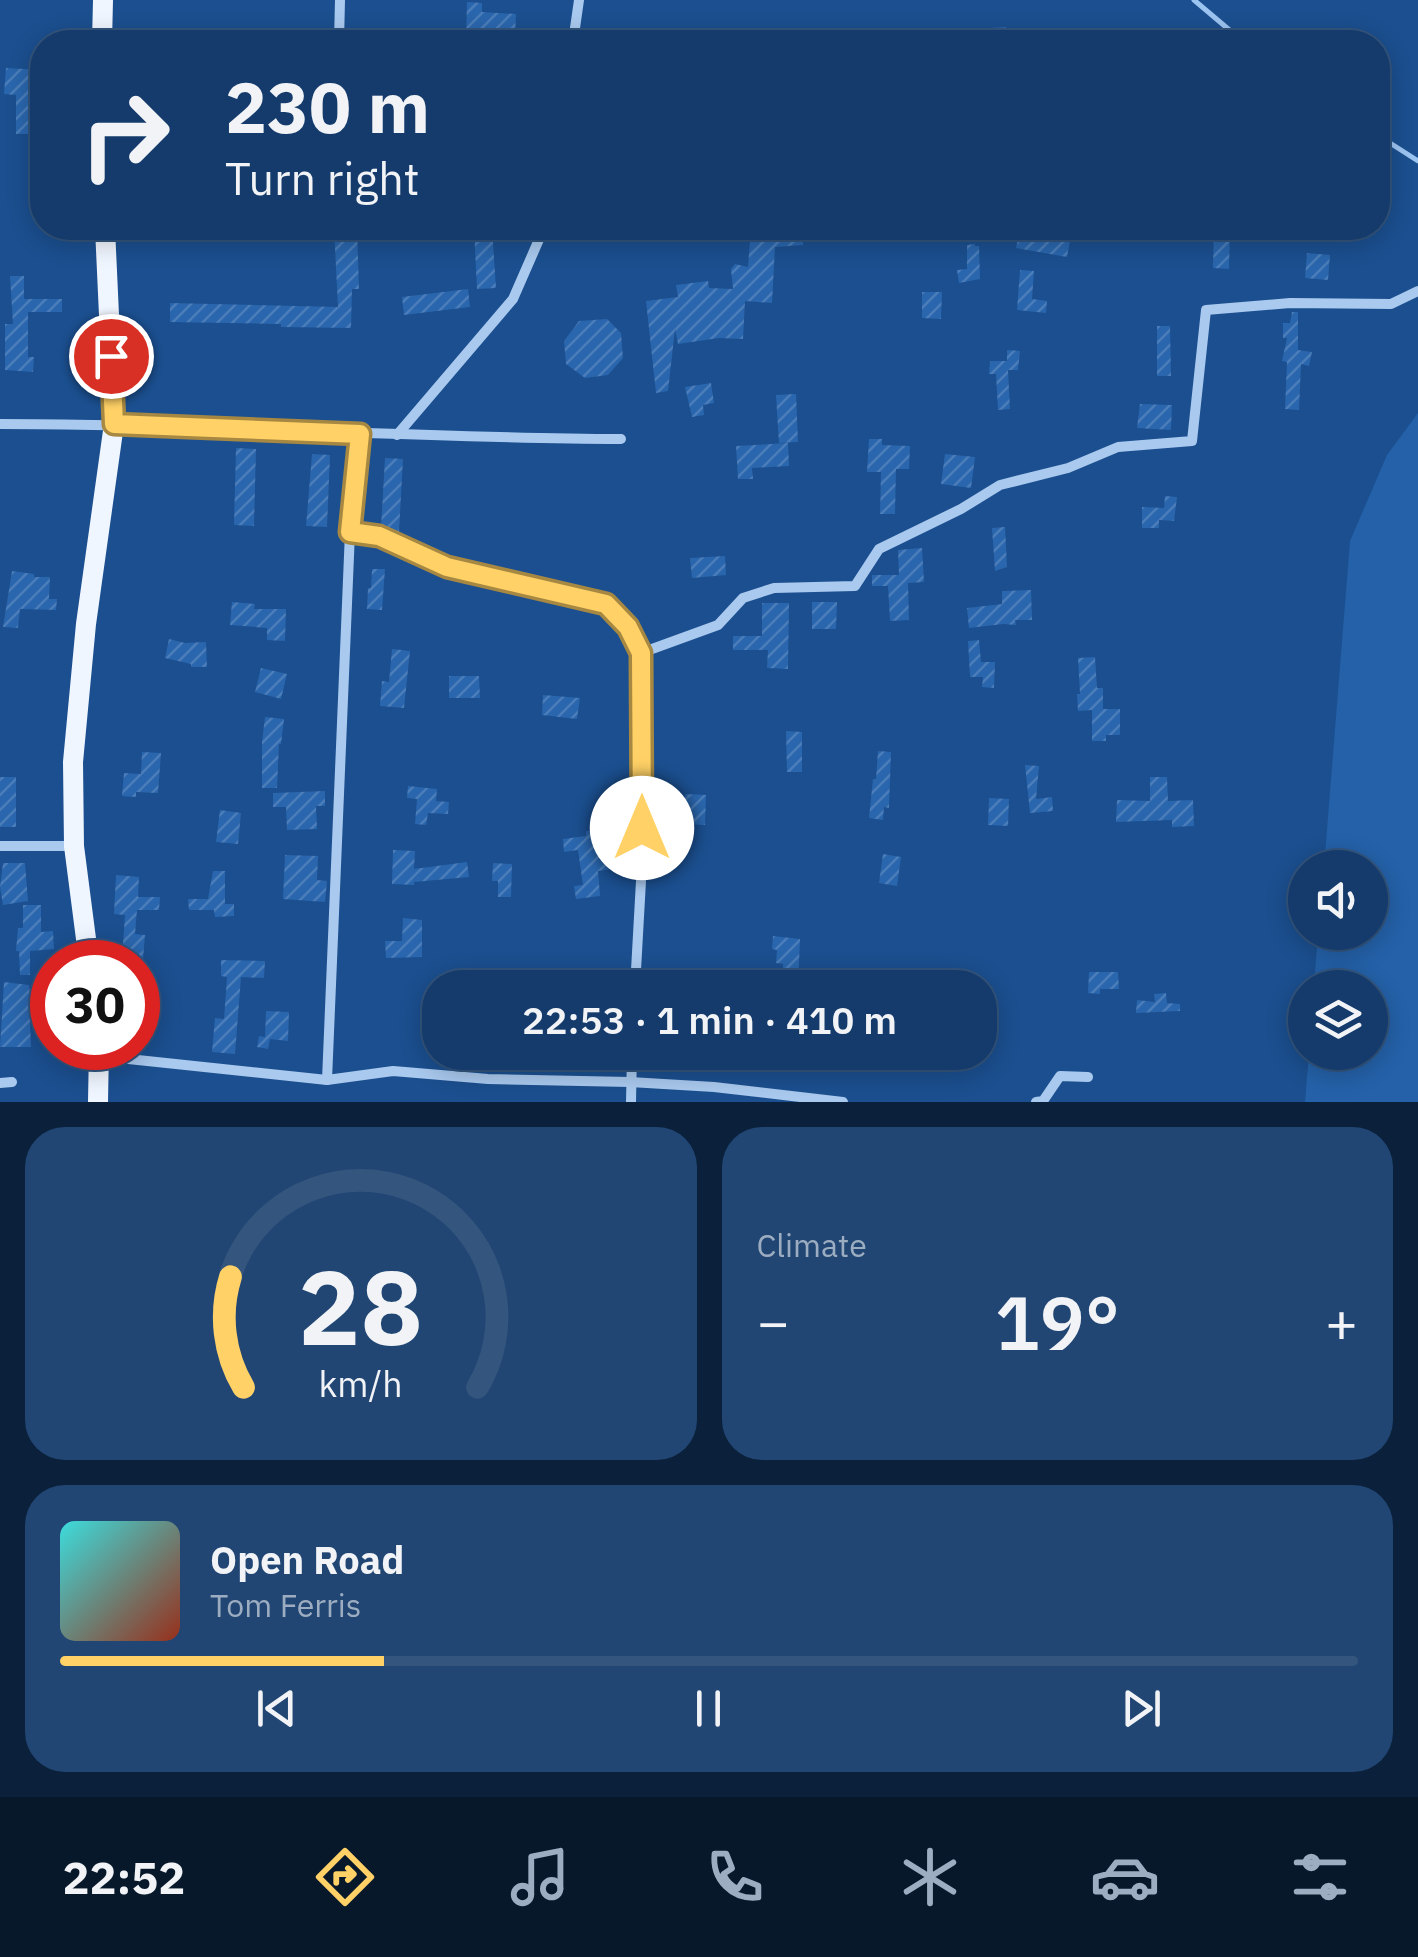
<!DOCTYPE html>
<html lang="en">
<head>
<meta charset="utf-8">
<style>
  :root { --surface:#143b6b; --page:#214673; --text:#f1f3f6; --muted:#9dadc1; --line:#33557e; --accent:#ffd166 }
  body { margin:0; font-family:"IBM Plex Sans",sans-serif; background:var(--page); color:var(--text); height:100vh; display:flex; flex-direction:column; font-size:38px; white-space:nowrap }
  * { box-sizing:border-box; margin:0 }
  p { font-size:32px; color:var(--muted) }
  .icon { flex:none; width:55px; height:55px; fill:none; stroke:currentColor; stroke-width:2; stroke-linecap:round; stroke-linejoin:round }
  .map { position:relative; height:1102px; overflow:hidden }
  .details { display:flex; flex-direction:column; gap:25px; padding:25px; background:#0b203b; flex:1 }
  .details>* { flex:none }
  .hud { position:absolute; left:30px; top:30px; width:1360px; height:210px; border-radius:40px; box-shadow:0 5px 25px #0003,0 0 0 2px var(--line); background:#143b6b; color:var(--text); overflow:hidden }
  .buttons { position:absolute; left:1288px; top:850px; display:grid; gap:20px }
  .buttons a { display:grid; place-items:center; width:100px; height:100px; border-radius:50%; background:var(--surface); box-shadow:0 5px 25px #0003,0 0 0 2px var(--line); font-size:50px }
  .speed { position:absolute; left:30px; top:940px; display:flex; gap:20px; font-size:50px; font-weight:700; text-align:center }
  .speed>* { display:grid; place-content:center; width:130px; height:130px; border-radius:50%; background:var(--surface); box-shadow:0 5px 25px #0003,0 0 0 2px var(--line); line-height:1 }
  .speed .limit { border:15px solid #d22; background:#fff; color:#111 }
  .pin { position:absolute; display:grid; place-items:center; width:85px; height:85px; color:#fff; margin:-42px; border:5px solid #fff; border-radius:50%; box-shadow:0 2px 10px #0007 }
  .me { position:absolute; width:110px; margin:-55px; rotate:0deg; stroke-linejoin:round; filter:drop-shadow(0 0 8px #0008) }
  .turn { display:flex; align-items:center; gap:35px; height:210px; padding:0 30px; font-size:45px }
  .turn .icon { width:130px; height:130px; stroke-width:2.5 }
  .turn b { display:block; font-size:70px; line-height:85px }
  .big { font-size:75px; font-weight:600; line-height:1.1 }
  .details .card { flex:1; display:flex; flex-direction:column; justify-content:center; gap:15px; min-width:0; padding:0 35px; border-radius:40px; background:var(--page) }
  .details .dial { align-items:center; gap:0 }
  .dial svg { height:260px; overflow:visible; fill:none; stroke:var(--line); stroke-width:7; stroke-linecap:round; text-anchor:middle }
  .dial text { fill:var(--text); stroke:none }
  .song { display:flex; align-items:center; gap:30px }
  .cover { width:120px; height:120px; border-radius:15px; background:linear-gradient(135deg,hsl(180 70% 55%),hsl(10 70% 35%)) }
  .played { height:10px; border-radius:5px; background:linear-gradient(90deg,var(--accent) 25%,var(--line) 25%) }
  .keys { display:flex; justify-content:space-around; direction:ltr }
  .heat { display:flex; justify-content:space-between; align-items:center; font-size:55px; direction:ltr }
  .details .tiles { flex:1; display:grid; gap:25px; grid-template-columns:1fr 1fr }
  .card:last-child { grid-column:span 2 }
  .trip { position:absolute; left:422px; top:970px; width:575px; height:100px; border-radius:40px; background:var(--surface); box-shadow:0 5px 25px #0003,0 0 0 2px var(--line); font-weight:600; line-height:100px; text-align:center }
  .tab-bar { display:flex; height:160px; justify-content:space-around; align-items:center; background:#08182b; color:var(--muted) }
  .tab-bar .icon { width:70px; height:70px }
  .tab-bar .current { color:var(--accent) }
  .tab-bar b { font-size:45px; color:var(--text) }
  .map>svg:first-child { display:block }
</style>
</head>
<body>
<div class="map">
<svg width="1418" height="1102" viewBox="0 0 1418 1102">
  <defs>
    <pattern id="building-hatch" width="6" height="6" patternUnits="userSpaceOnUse" patternTransform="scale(2.5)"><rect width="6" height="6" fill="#2a66ad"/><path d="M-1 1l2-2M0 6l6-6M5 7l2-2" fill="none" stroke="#4a7db9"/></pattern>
  </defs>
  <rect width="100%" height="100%" fill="#1b4f8f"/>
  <path fill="#2461a8" d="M 1418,413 L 1418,1102 L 1305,1102 L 1309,1053 L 1370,1052 L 1370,988 L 1314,987 L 1318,933 L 1370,932 L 1370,868 L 1324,867 L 1350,541 L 1387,455 Z"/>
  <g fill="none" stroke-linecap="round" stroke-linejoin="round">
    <g stroke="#9cc4f0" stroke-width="5">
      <path d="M 1194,0 L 1233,33 L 1252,42"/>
      <path d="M 1378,132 L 1390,143 L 1418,161"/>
    </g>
  </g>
  <g fill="url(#building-hatch)">
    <path d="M 467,2 L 482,3 L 482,12 L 516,14 L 515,38 L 466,38 Z"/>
    <path d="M 1006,27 L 1007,42 L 962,42 L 963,30 Z"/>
    <path d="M 6,68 L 42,70 L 42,97 L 33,96 L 34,134 L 16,134 L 16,95 L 4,94 Z"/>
    <path d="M 334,228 L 357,228 L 359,289 L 352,289 L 351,328 L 281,327 L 281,324 L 170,322 L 170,303 L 338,307 Z"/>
    <path d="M 492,228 L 496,288 L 477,289 L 474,229 Z"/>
    <path d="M 751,228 L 776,228 L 776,233 L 803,232 L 803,245 L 775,247 L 772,303 L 745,301 L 743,339 L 719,338 L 678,344 L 675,329 L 668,391 L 656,393 L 646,301 L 678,297 L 676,285 L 708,281 L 709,288 L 733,289 L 731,269 L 735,264 L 748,267 Z"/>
    <path d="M 1214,228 L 1230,228 L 1229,269 L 1213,268 Z"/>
    <path d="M 1054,233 L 1071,235 L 1067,257 L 1016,248 L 1018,239 L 1053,242 Z"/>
    <path d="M 975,244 L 975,246 L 979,246 L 980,279 L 959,283 L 957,270 L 967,269 L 967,245 Z"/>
    <path d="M 1307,253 L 1330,255 L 1328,280 L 1305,278 Z"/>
    <path d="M 1020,270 L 1034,271 L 1032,299 L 1047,301 L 1046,313 L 1017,310 Z"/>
    <path d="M 10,276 L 24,276 L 24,299 L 62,299 L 62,312 L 28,312 L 28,357 L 34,357 L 33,372 L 5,370 L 5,324 L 13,324 Z"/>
    <path d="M 468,289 L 470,307 L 404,315 L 402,297 Z"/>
    <path d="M 922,292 L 942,292 L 941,319 L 922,318 Z"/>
    <path d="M 1292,312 L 1298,312 L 1298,350 L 1312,352 L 1309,366 L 1301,364 L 1299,410 L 1285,409 L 1287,362 L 1282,361 L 1287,338 L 1283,338 L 1283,323 L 1290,323 Z"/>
    <path d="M 607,319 L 621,333 L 623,358 L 608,375 L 585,378 L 566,364 L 564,341 L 579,321 Z"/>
    <path d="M 1157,326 L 1170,326 L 1171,376 L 1157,376 Z"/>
    <path d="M 1007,350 L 1020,351 L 1018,370 L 1008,370 L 1010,409 L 998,410 L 996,374 L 989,374 L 990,361 L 1007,361 Z"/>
    <path d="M 711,383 L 714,403 L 703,405 L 704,415 L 692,417 L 685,387 Z"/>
    <path d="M 796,394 L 798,442 L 779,443 L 776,395 Z"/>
    <path d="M 1140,404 L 1172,405 L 1171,430 L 1137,428 Z"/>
    <path d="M 869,439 L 882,439 L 882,445 L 910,446 L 909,469 L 896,469 L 895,514 L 880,514 L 881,472 L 867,472 Z"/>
    <path d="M 788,443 L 789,466 L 752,468 L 753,479 L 738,479 L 736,446 Z"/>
    <path d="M 236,448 L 256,449 L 254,526 L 234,525 Z"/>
    <path d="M 312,454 L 330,455 L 327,527 L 306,526 Z"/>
    <path d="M 945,454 L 975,457 L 971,488 L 941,484 Z"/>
    <path d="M 385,458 L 403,459 L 399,532 L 381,528 Z"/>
    <path d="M 1165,496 L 1177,497 L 1174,521 L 1159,520 L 1159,528 L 1142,528 L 1142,507 L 1164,508 Z"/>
    <path d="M 1005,527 L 1007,567 L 995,571 L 992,528 Z"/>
    <path d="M 922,548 L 924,582 L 908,583 L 909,620 L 890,621 L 888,586 L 872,586 L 872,575 L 899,575 L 898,550 Z"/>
    <path d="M 725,556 L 726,575 L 692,578 L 690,558 Z"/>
    <path d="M 372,569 L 385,569 L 382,610 L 367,609 L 368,588 L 371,588 Z"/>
    <path d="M 12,571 L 34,574 L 34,577 L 50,577 L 49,599 L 57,599 L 56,610 L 20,609 L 18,628 L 3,627 Z"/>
    <path d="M 1031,590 L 1032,620 L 1015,620 L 1016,625 L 1003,624 L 969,628 L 967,608 L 1002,604 L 1002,591 Z"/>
    <path d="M 232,602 L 255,604 L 254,609 L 286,609 L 285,641 L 267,640 L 267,628 L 230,625 Z"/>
    <path d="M 812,602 L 837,602 L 836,629 L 812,629 Z"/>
    <path d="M 762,603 L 789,603 L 788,669 L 767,668 L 768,650 L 733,650 L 733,636 L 762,636 Z"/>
    <path d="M 169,639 L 185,643 L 206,642 L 207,667 L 191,667 L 191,664 L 165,658 Z"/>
    <path d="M 979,640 L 981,662 L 995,662 L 994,688 L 982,687 L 983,677 L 970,677 L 968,641 Z"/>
    <path d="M 392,649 L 410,651 L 404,708 L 380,706 L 382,681 L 389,682 Z"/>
    <path d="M 1095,657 L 1097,688 L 1103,688 L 1103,709 L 1120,709 L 1120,735 L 1106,735 L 1106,741 L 1092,741 L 1092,710 L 1078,711 L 1077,694 L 1080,694 L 1078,658 Z"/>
    <path d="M 261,668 L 287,674 L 281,699 L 255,692 Z"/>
    <path d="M 449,676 L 479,676 L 480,698 L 449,698 Z"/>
    <path d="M 543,695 L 580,698 L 577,719 L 542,715 Z"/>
    <path d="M 265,717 L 284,719 L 281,744 L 279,744 L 277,788 L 262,788 L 262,742 Z"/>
    <path d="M 786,731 L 802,732 L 802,772 L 787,772 Z"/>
    <path d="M 878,751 L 891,752 L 889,808 L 884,807 L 883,820 L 869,818 L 873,779 L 876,779 Z"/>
    <path d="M 142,752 L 161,753 L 158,793 L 136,792 L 136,797 L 122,796 L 124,773 L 141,774 Z"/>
    <path d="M 1025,765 L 1039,766 L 1036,799 L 1052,797 L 1053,811 L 1030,813 Z"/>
    <rect x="0" y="777" width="16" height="50"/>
    <path d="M 1150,777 L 1167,777 L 1168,801 L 1193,800 L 1194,826 L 1172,827 L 1172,820 L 1116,822 L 1117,800 L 1150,801 Z"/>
    <path d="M 408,786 L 437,789 L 436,801 L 449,802 L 448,814 L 428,813 L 426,825 L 415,824 L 417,799 L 407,798 Z"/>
    <path d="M 325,791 L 325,806 L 316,806 L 317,829 L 287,830 L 286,807 L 273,807 L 273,793 Z"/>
    <path d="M 685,794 L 706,795 L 705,825 L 683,824 Z"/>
    <path d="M 989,798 L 1009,799 L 1008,826 L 988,825 Z"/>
    <path d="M 220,810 L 241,813 L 238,844 L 216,842 Z"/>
    <path d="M 609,830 L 609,854 L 611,854 L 613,869 L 598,871 L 600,896 L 576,899 L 574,886 L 583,885 L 578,850 L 564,852 L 563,839 L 586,836 L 586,831 Z"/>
    <path d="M 393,850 L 415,851 L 414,869 L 467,862 L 469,877 L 414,882 L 414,885 L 392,884 Z"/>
    <path d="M 883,854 L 901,857 L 897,886 L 879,883 Z"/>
    <path d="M 285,855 L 318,856 L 317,880 L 327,881 L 325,902 L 283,899 Z"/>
    <path d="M 3,863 L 25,863 L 28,901 L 3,905 L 0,887 Z"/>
    <path d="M 493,863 L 512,864 L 511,897 L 498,897 L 498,881 L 492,881 Z"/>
    <path d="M 213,871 L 225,871 L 225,904 L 234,904 L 234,916 L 215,917 L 214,910 L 189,910 L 188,899 L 208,899 Z"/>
    <path d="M 116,875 L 139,877 L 138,897 L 160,897 L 159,910 L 137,910 L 135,934 L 145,935 L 143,960 L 122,958 L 125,915 L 114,914 Z"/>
    <path d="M 23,905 L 41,905 L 41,932 L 53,931 L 54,949 L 30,951 L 30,975 L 20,975 L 19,951 L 16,951 L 18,928 L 23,928 Z"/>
    <path d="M 403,918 L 422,920 L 422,957 L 386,958 L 385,941 L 402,941 Z"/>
    <path d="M 773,936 L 800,939 L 798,985 L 783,986 L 783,964 L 776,963 L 777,950 L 772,949 Z"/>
    <path d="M 221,960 L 265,961 L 264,978 L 241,977 L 235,1054 L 212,1052 L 215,1018 L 224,1019 L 227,977 L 221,976 Z"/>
    <path d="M 1089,972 L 1118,972 L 1119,989 L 1100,989 L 1100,994 L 1088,993 Z"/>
    <path d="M 4,982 L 29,985 L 31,1001 L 36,1001 L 36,1024 L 30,1022 L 31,1047 L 0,1047 Z"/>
    <path d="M 1166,993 L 1167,1003 L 1180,1004 L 1180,1011 L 1136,1013 L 1137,1000 L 1155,1002 L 1154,994 Z"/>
    <path d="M 266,1011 L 289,1012 L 288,1041 L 270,1039 L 268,1049 L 257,1047 L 259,1036 L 265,1037 Z"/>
  </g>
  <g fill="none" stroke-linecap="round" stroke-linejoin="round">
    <g stroke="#a9c9ee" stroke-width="10">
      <path d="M 339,42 L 340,0"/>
      <path d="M 573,42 L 579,0"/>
      <path d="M 0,424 C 207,424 414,438 621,439"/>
      <path d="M 397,435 L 513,299 L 544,228"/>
      <path d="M 350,532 L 379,536 L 447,567 L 606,604 L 628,627 L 641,653 L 642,863 L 635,988"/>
      <path d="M 641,653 L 718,625 L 743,598 L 774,588 L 855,586 L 879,549 L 961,509 L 1000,485 L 1068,468 L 1118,447 L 1192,441 L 1206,310 L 1290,303 L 1391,304 L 1418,291"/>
      <path d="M 0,846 L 74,846"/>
      <path d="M 100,1056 L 327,1080 L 393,1071 L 488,1079 L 630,1082 L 714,1087 L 843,1102"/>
      <path d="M 327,1080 L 350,532 L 360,434"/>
      <path d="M 0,1083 L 12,1082"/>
      <path d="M 631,1102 L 632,1052"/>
      <path d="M 1036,1102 L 1043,1101 L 1060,1076 L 1088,1077"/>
    </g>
    <g stroke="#f0f6ff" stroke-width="20">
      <path d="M 102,42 L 103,0"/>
      <path d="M 89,962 L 74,846 L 73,762 L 86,624 L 114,424 L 105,228"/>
      <path d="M 98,1102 L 99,1048"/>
    </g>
  </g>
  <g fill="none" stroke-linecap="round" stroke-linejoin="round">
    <defs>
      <path id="route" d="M 111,356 L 114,424 L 360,434 L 350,532 L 379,536 L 447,567 L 606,604 L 628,627 L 641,653 L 642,828"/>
    </defs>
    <use href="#route" stroke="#a68842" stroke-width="25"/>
    <use href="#route" stroke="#ffd166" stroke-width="18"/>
  </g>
</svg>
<div class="buttons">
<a><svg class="icon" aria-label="sound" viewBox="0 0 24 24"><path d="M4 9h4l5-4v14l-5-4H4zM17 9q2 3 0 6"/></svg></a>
<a><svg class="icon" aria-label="layers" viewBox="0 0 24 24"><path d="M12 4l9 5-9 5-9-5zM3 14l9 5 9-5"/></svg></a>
</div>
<div class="speed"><div class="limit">30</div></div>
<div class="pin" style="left:111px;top:356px;background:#d93025"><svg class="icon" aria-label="arrive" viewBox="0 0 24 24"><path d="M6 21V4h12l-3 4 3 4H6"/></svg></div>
<svg class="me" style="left:642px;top:828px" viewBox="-20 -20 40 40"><circle r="19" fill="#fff"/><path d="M0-13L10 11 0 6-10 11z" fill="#ffd166"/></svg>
<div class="trip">22:53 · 1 min · 410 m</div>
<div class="hud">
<div class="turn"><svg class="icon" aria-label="right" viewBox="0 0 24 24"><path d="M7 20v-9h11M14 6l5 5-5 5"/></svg><div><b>230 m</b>Turn right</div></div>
</div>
</div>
<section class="details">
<div class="tiles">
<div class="card dial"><svg viewBox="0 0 100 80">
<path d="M14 69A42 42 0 1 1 86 69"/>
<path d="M14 69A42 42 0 0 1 10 35" stroke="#ffd166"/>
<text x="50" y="56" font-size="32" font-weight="700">28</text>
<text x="50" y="72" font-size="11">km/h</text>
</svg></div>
<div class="card"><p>Climate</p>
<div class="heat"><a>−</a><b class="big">19°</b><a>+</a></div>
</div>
<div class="card">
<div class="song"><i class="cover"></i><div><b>Open Road</b><p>Tom Ferris</p></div></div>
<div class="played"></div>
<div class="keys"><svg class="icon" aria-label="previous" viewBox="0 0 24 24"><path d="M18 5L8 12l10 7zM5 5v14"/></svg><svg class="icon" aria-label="pause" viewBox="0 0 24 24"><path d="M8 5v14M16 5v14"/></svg><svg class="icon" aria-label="next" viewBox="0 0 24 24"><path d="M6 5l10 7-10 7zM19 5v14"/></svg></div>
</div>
</div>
</section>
<nav class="tab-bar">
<b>22:52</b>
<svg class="icon current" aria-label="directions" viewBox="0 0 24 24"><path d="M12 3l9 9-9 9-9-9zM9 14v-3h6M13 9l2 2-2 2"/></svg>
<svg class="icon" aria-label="music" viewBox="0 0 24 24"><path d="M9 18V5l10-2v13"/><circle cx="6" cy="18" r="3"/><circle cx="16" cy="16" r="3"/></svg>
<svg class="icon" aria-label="phone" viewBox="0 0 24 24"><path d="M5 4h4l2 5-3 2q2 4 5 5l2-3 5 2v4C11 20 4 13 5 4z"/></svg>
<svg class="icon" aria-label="climate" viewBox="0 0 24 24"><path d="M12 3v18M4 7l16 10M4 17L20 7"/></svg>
<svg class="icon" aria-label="car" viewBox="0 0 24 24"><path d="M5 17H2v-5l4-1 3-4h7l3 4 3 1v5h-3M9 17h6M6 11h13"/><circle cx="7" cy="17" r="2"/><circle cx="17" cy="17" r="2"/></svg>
<svg class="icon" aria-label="filters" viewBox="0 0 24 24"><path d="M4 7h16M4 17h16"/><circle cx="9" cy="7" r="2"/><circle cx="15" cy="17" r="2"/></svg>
</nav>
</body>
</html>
